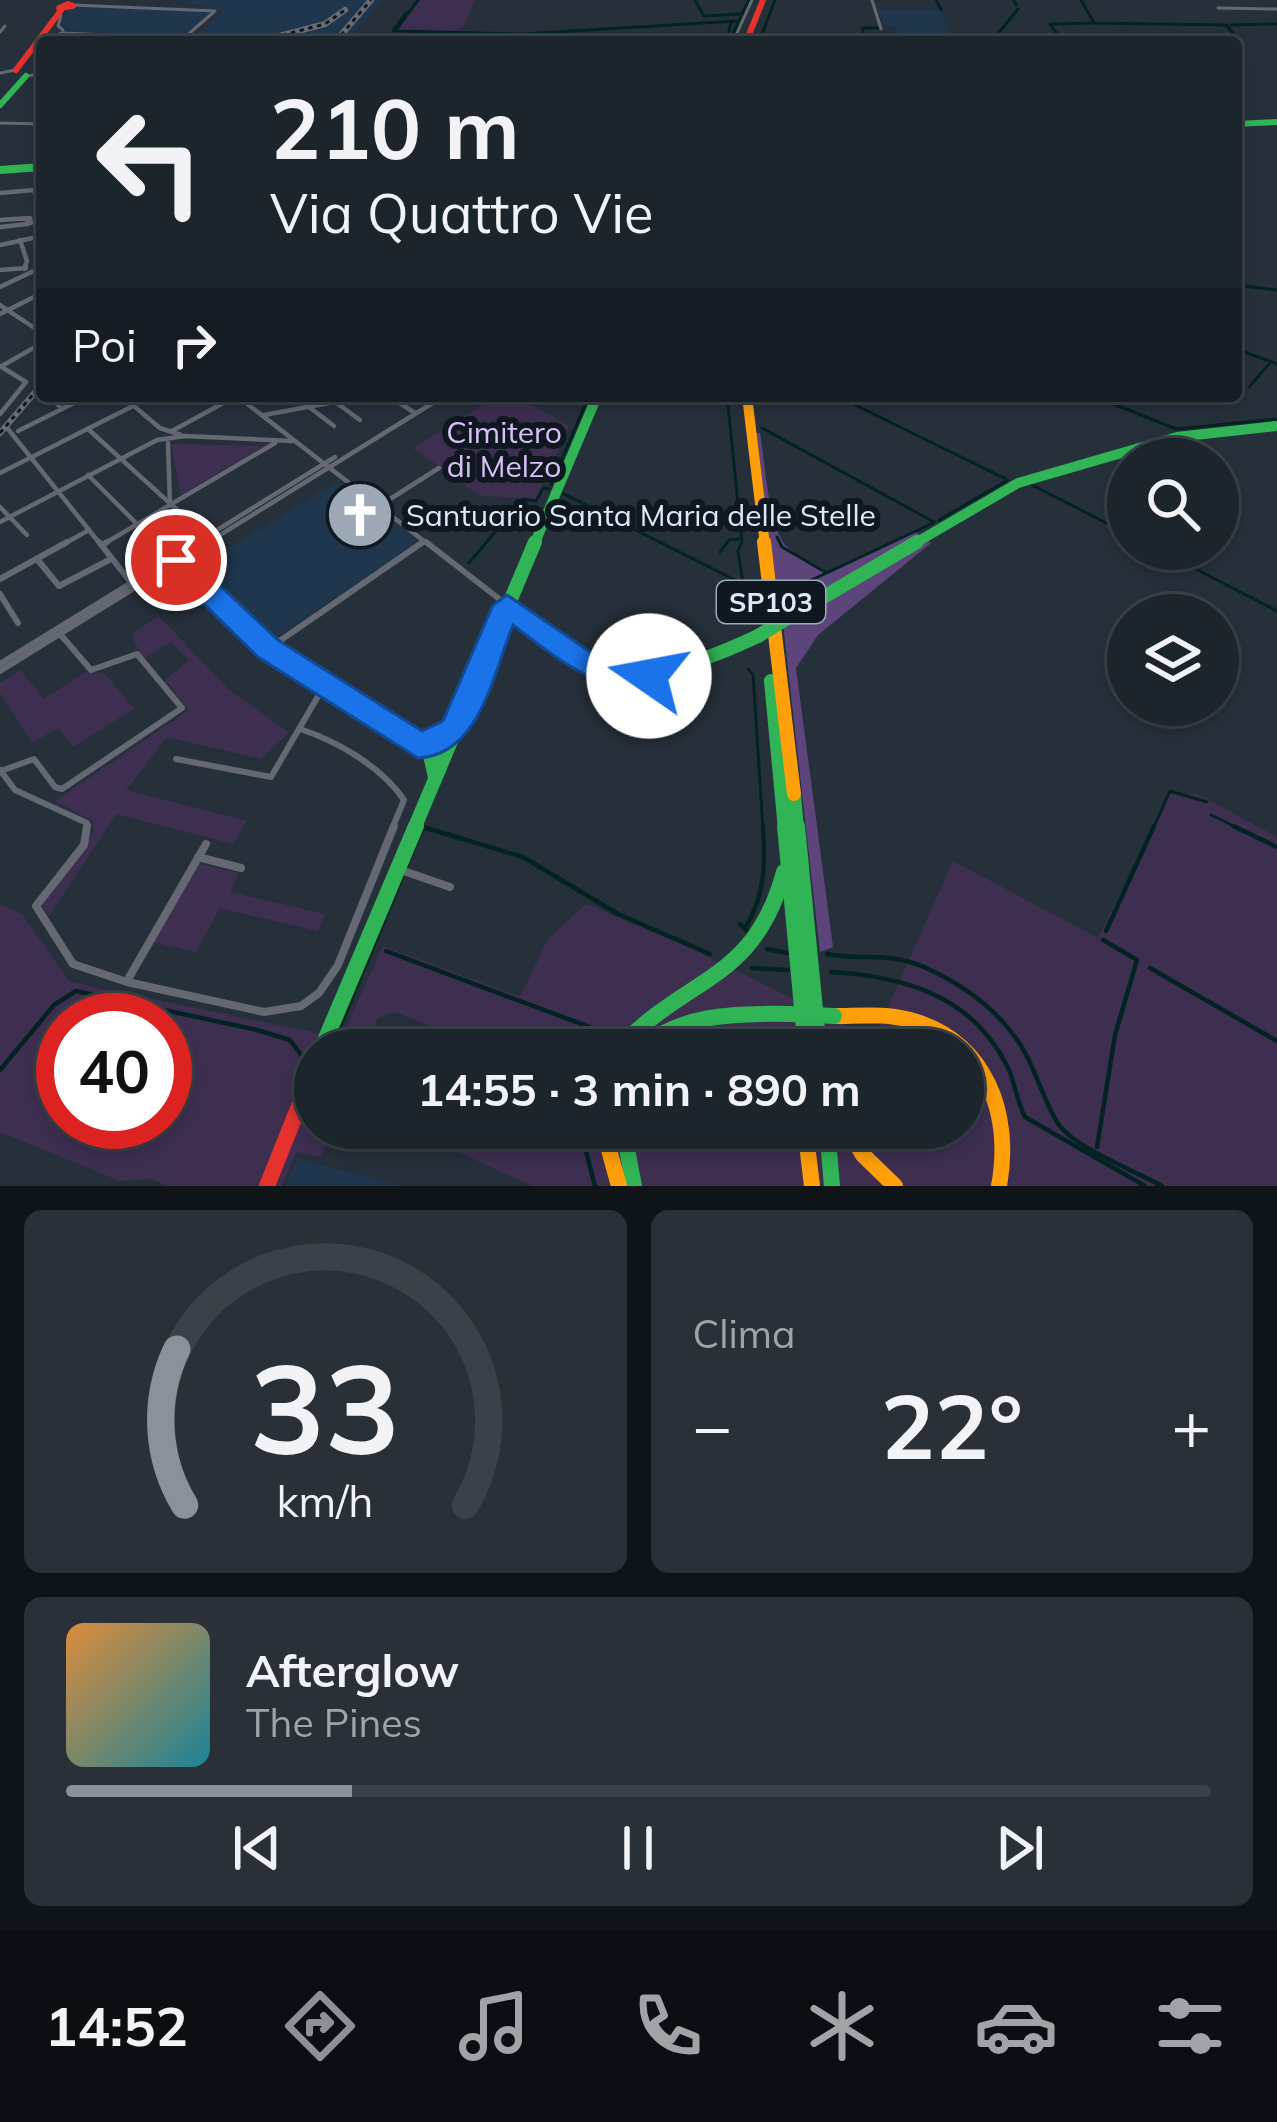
<!DOCTYPE html>
<html lang="it">
<head>
<meta charset="utf-8">
<style>
  :root { --surface:#1c242c; --page:#293038; --text:#f1f3f6; --muted:#a0a4a9; --line:#3a4148; --accent:#8c9099 }
  body { margin:0; font-family:Mulish,sans-serif; background:var(--page); color:var(--text); height:100vh; display:flex; flex-direction:column; font-size:45px; white-space:nowrap }
  * { box-sizing:border-box; margin:0 }
  p { font-size:39px; color:var(--muted) }
  .icon { flex:none; width:66px; height:66px; fill:none; stroke:currentColor; stroke-width:2; stroke-linecap:round; stroke-linejoin:round }
  .map { position:relative; height:1186px; overflow:hidden }
  .side { display:flex; flex-direction:column; gap:24px; padding:24px; background:#0f1418; flex:1 }
  .side>* { flex:none }
  .top-card { position:absolute; left:36px; top:36px; width:1206px; height:366px; border-radius:12px; box-shadow:0 6px 18px #0003,0 0 0 3px var(--line); background:#1c242c; color:var(--text); overflow:hidden }
  .tools { position:absolute; left:1107px; top:438px; display:grid; gap:24px }
  .tools a { display:grid; place-items:center; width:132px; height:132px; border-radius:50%; background:var(--surface); box-shadow:0 6px 18px #0003,0 0 0 3px var(--line); font-size:60px }
  .speed { position:absolute; left:36px; top:993px; display:flex; gap:24px; font-size:60px; font-weight:700; text-align:center }
  .speed>* { display:grid; place-content:center; width:156px; height:156px; border-radius:50%; background:var(--surface); box-shadow:0 6px 18px #0003,0 0 0 3px var(--line); line-height:1 }
  .speed .limit { border:18px solid #d22; background:#fff; color:#111 }
  .pin { position:absolute; display:grid; place-items:center; width:102px; height:102px; color:#fff; margin:-51px; border:6px solid #fff; border-radius:50%; box-shadow:0 3px 12px #0007 }
  .me { position:absolute; width:132px; margin:-66px; rotate:282deg; stroke-linejoin:round; filter:drop-shadow(0 0 9px #0008) }
  .turn { display:flex; align-items:center; gap:42px; height:252px; padding:0 36px; font-size:54px }
  .turn .icon { width:156px; height:156px; stroke-width:2.5 }
  .turn b { display:block; font-size:84px; line-height:102px }
  .then { display:flex; align-items:center; height:114px; padding:0 36px; background:#0003; gap:24px; font-size:45px }
  .big { font-size:90px; font-weight:700; line-height:1.1 }
  .side .widget { flex:1; display:flex; flex-direction:column; justify-content:center; gap:18px; min-width:0; padding:0 42px; border-radius:18px; background:var(--page) }
  .side .dial { align-items:center; gap:0 }
  .dial svg { height:312px; overflow:visible; fill:none; stroke:var(--line); stroke-width:7; stroke-linecap:round; text-anchor:middle }
  .dial text { fill:var(--text); stroke:none }
  .song { display:flex; align-items:center; gap:36px }
  .cover { width:144px; height:144px; border-radius:18px; background:linear-gradient(135deg,hsl(30 70% 55%),hsl(190 70% 35%)) }
  .played { height:12px; border-radius:6px; background:linear-gradient(90deg,var(--accent) 25%,var(--line) 25%) }
  .keys { display:flex; justify-content:space-around; direction:ltr }
  .heat { display:flex; justify-content:space-between; align-items:center; font-size:66px; direction:ltr }
  .side .tiles { flex:1; display:grid; gap:24px; grid-template-columns:1fr 1fr }
  .widget:last-child { grid-column:span 2 }
  .trip { position:absolute; left:294px; top:1029px; width:690px; height:120px; border-radius:60px; background:var(--surface); box-shadow:0 6px 18px #0003,0 0 0 3px var(--line); font-weight:700; line-height:120px; text-align:center }
  .dock { display:flex; height:192px; justify-content:space-around; align-items:center; background:#0b0e12; color:var(--muted) }
  .dock .icon { width:84px; height:84px }
  .dock .active { color:var(--accent) }
  .dock b { font-size:54px; color:var(--text) }
  .map>svg:first-child { display:block }
</style>
</head>
<body>
<div class="map">
<svg width="1277" height="1186" viewBox="0 0 1277 1186">
  <rect width="100%" height="100%" fill="#26303b"/>
  <g fill="#1f364c">
    <path d="M 187,0 L 382,0 L 347,42 L 165,42 L 187,39 L 200,32 L 222,12 L 216,9 L 184,37 L 74,31 L 61,26 L 67,11 L 88,5 L 212,7 L 183,3 Z"/>
    <path d="M 878,10 L 940,10 L 954,42 L 895,42 L 900,41 L 896,27 L 885,26 Z"/>
    <path d="M 337,481 L 370,504 L 366,509 L 373,514 L 380,510 L 418,542 L 270,641 L 197,568 Z"/>
    <path d="M 297,1158 L 400,1186 L 286,1186 Z"/>
  </g>
  <g fill="#3e2f51" fill-rule="evenodd">
    <path d="M 420,0 L 475,0 L 463,28 L 446,33 L 446,42 L 386,42 Z"/>
    <path d="M 498,396 L 516,396 L 569,426 L 536,499 L 480,496 L 413,448 Z"/>
    <path d="M 171,444 L 264,446 L 181,495 Z"/>
    <path d="M 159,616 L 228,689 L 289,733 L 261,759 L 167,737 L 126,790 L 247,821 L 233,844 L 116,814 L 49,916 L 41,904 L 94,832 L 93,821 L 55,801 L 189,710 L 165,680 L 189,661 L 171,642 L 143,659 L 131,634 Z"/>
    <path d="M 20,670 L 44,699 L 87,671 L 105,674 L 134,709 L 73,747 L 58,728 L 32,743 L 0,693 L 0,683 Z"/>
    <path d="M 1170,794 L 1198,794 L 1277,837 L 1277,1186 L 532,1186 L 458,1152 L 469,1128 L 963,1128 L 963,1050 L 491,1050 L 395,1012 L 378,1018 L 365,1050 L 315,1050 L 315,1128 L 333,1128 L 321,1157 L 296,1152 L 282,1186 L 168,1186 L 151,1179 L 120,1181 L 0,1132 L 0,904 L 22,914 L 70,982 L 341,1038 L 383,946 L 520,997 L 548,939 L 586,904 L 690,948 L 874,1039 L 953,861 L 1098,938 ZM 63,1020 L 165,1020 L 165,1122 L 63,1122 Z"/>
    <path d="M 196,863 L 239,873 L 230,892 L 325,914 L 318,931 L 220,908 L 196,952 L 152,942 Z"/>
  </g>
  <g fill="#5d447a">
    <path d="M 754,433 L 760,433 C 765,460 768,529 787,547 C 798,558 816,565 829,573 L 916,532 L 921,536 L 781,614 Z"/>
    <path d="M 928,541 L 931,543 L 818,635 L 796,668 L 833,947 L 820,952 L 783,624 Z"/>
  </g>
  <g fill="none" stroke-linecap="round" stroke-linejoin="round">
    <g stroke="#032323" stroke-width="3">
      <path d="M 418,0 L 395,31 L 523,34 L 736,21"/>
      <path d="M 695,0 L 704,16 L 743,14"/>
      <path d="M 936,0 L 941,10"/>
      <path d="M 1014,0 L 1016,5"/>
      <path d="M 1081,0 L 1094,23 L 1227,25"/>
      <path d="M 742,14 L 749,0"/>
      <path d="M 1231,25 L 1277,24"/>
      <path d="M 1228,27 L 1239,41"/>
      <path d="M 393,31 L 406,13"/>
      <path d="M 760,39 L 862,40 L 863,28 L 878,28"/>
      <path d="M 727,40 L 731,22"/>
      <path d="M 730,40 L 741,16"/>
      <path d="M 992,41 L 1018,9"/>
      <path d="M 759,42 L 775,0"/>
      <path d="M 997,42 L 1062,41 L 1050,24 L 1093,23"/>
      <path d="M 1236,285 L 1277,290"/>
      <path d="M 1236,349 L 1277,364"/>
      <path d="M 1249,387 L 1270,363"/>
      <path d="M 727,396 L 742,542 L 738,551 L 748,614"/>
      <path d="M 837,396 L 1008,480 L 939,520"/>
      <path d="M 1094,396 L 1176,429 L 1277,419"/>
      <path d="M 762,428 L 934,522"/>
      <path d="M 1028,483 L 1128,534"/>
      <path d="M 551,485 L 589,396"/>
      <path d="M 562,493 L 751,588"/>
      <path d="M 777,537 L 782,547 L 825,572"/>
      <path d="M 1157,549 L 1277,611"/>
      <path d="M 720,552 L 729,540 L 739,539"/>
      <path d="M 469,563 L 523,499 L 536,501 L 543,488 L 549,489"/>
      <path d="M 782,586 L 786,592 L 933,523"/>
      <path d="M 748,669 L 753,674 L 763,829"/>
      <path d="M 1211,815 L 1240,829"/>
      <path d="M 422,829 L 428,829"/>
      <path d="M 1153,829 L 1170,791 L 1207,802"/>
    </g>
    <g stroke="#032323" stroke-width="4.5">
      <path d="M 1233,826 L 1277,847"/>
      <path d="M 740,924 L 751,934"/>
      <path d="M 747,925 C 766,891 765,864 763,826"/>
      <path d="M 1106,931 L 1154,826"/>
      <path d="M 767,949 L 787,953"/>
      <path d="M 386,951 L 595,1029 L 586,1050"/>
      <path d="M 827,954 C 863,961 890,951 926,968 C 966,986 1000,1011 1023,1049 C 1037,1073 1044,1102 1059,1125 C 1076,1148 1135,1171 1162,1186"/>
      <path d="M 752,968 L 788,970"/>
      <path d="M 1150,968 L 1277,1041"/>
      <path d="M 831,972 C 902,976 971,995 1006,1064 C 1015,1080 1016,1100 1025,1117 L 1145,1186"/>
      <path d="M 330,1050 L 423,827 L 523,857 L 618,914 L 710,954"/>
      <path d="M 0,1070 L 54,1005 L 76,991 L 257,1030 L 290,1040 L 302,1056 L 315,1054"/>
      <path d="M 580,1128 L 595,1186"/>
      <path d="M 1097,1147 L 1115,1035 L 1137,960 L 1103,940"/>
    </g>
    <g stroke="#646873" stroke-width="3">
      <path d="M 872,0 L 881,29"/>
      <path d="M 1218,8 L 1277,9"/>
      <path d="M 61,16 L 58,26 L 63,30"/>
      <path d="M 0,32 L 5,26"/>
      <path d="M 45,40 L 62,33 L 184,38 L 215,11 L 72,5"/>
      <path d="M 733,42 L 752,0"/>
      <path d="M 0,73 L 15,70"/>
      <path d="M 26,76 L 42,74"/>
      <path d="M 0,123 L 42,124"/>
    </g>
    <g stroke="#646873" stroke-width="4.5">
      <path d="M 0,193 L 34,190 L 42,217"/>
      <path d="M 0,220 L 30,218 L 27,224 L 42,219"/>
      <path d="M 38,224 L 42,243"/>
      <path d="M 0,227 L 27,224"/>
      <path d="M 20,240 L 27,261 L 24,269"/>
      <path d="M 0,245 L 42,236"/>
      <path d="M 0,270 L 26,268"/>
      <path d="M 0,287 L 40,268"/>
      <path d="M 0,305 L 42,333"/>
      <path d="M 0,314 L 42,293"/>
      <path d="M 0,366 L 26,382 L 0,414"/>
      <path d="M 0,367 L 42,343"/>
      <path d="M 49,396 L 62,409"/>
      <path d="M 122,396 L 160,428 L 181,435"/>
      <path d="M 237,396 L 429,545"/>
      <path d="M 327,396 L 360,420"/>
      <path d="M 389,396 L 415,413"/>
      <path d="M 309,407 L 334,426"/>
      <path d="M 264,415 L 367,396"/>
      <path d="M 8,429 L 101,545"/>
      <path d="M 88,429 L 216,545"/>
      <path d="M 18,431 L 88,396"/>
      <path d="M 172,431 L 236,396"/>
      <path d="M 168,443 L 170,505"/>
      <path d="M 0,473 L 133,406"/>
      <path d="M 88,475 L 137,524"/>
      <path d="M 379,506 L 439,468"/>
      <path d="M 0,507 L 27,535"/>
      <path d="M 0,522 L 157,440 L 185,436 L 292,441"/>
      <path d="M 62,545 L 89,530"/>
      <path d="M 102,545 L 275,443"/>
      <path d="M 193,545 L 335,457"/>
      <path d="M 204,545 L 444,396"/>
      <path d="M 419,545 L 423,542"/>
    </g>
    <g stroke="#646873" stroke-width="6">
      <path d="M 99,542 L 129,580"/>
      <path d="M 213,542 L 222,550"/>
      <path d="M 426,542 L 507,605"/>
      <path d="M 102,545 L 107,542"/>
      <path d="M 37,559 L 59,586 L 111,559"/>
      <path d="M 175,560 L 268,649 L 429,757"/>
      <path d="M 0,579 L 67,542"/>
      <path d="M 0,594 L 18,623"/>
      <path d="M 268,649 L 423,542"/>
      <path d="M 0,664 L 198,542"/>
      <path d="M 0,671 L 208,542"/>
      <path d="M 300,729 C 337,741 382,767 404,800 L 392,829"/>
      <path d="M 176,759 L 271,777 L 324,686"/>
      <path d="M 0,770 L 15,790 L 87,823 L 86,829"/>
      <path d="M 1,771 L 34,759 L 55,787 L 62,789 L 182,708 L 137,654 L 91,670 L 60,634"/>
    </g>
    <g stroke="#646873" stroke-width="8">
      <path d="M 87,826 L 84,845 L 36,906 L 73,964 L 127,982 L 264,1012 L 301,1006 L 319,993 L 338,965 L 394,826"/>
      <path d="M 198,857 L 241,868"/>
      <path d="M 398,869 L 450,887"/>
      <path d="M 127,981 L 206,844"/>
    </g>
    <g stroke="#30b455" stroke-width="6">
      <path d="M 0,105 L 26,76"/>
      <path d="M 1236,124 L 1277,122"/>
    </g>
    <path stroke="#30b455" stroke-width="8" d="M 0,170 L 42,167"/>
    <g stroke="#30b455" stroke-width="10">
      <path d="M 534,545 L 597,396"/>
      <path d="M 912,545 L 1018,483 L 1177,437 L 1277,426"/>
    </g>
    <g stroke="#30b455" stroke-width="14">
      <path d="M 507,605 C 607,681 643,690 758,636"/>
      <path d="M 781,622 L 917,542"/>
      <path d="M 771,681 L 785,829"/>
      <path d="M 435,777 L 429,751 L 450,735"/>
      <path d="M 794,794 L 797,829"/>
      <path d="M 414,829 L 535,542"/>
    </g>
    <g stroke="#30b455" stroke-width="16">
      <path d="M 785,826 L 806,1050"/>
      <path d="M 797,826 L 819,1050"/>
      <path d="M 321,1050 L 416,826"/>
      <path d="M 617,1050 C 686,975 754,983 784,872"/>
      <path d="M 636,1050 C 683,1014 732,1013 789,1014"/>
      <path d="M 664,1050 L 711,1037 L 758,1050"/>
      <path d="M 623,1128 L 634,1186"/>
      <path d="M 827,1128 L 832,1186"/>
    </g>
    <path stroke="#ff9f0a" stroke-width="10" d="M 747,396 L 765,545"/>
    <path stroke="#ff9f0a" stroke-width="14" d="M 764,542 L 794,794"/>
    <g stroke="#ff9f0a" stroke-width="16">
      <path d="M 834,1016 C 859,1016 885,1013 910,1020 C 987,1041 1012,1115 999,1186"/>
      <path d="M 603,1128 L 619,1186"/>
      <path d="M 805,1128 L 812,1186"/>
      <path d="M 847,1128 L 863,1155 L 895,1186"/>
    </g>
    <g stroke="#e5322d" stroke-width="6">
      <path d="M 68,4 L 73,6 L 59,8 Z"/>
      <path d="M 746,42 L 763,0"/>
      <path d="M 16,70 L 62,9"/>
    </g>
    <path stroke="#e5322d" stroke-width="16" d="M 267,1186 L 315,1066"/>
    <defs>
      <g id="rail">
        <path d="M 256,42 L 325,24 L 345,10"/>
        <path d="M 335,42 L 371,0"/>
        <path d="M 0,433 L 42,384"/>
      </g>
    </defs>
    <use href="#rail" stroke="#676c75" stroke-width="6"/>
    <use href="#rail" stroke="#0f1821" stroke-width="3" stroke-dasharray="4.5" stroke-linecap="butt"/>
    <path stroke="#30b455" stroke-width="14" d="M 758,636 L 781,622"/>
    <path stroke="#30b455" stroke-width="16" d="M 789,1014 L 834,1016"/>
  </g>
  <path fill="#1a73e8" stroke="#114b97" stroke-width="3" d="M 176,550 L 185,553 L 278,640 L 422,731 L 443,721 L 493,605 L 507,595 L 589,651 L 659,667 L 664,676 L 659,684 C 607,702 551,654 513,625 C 493,674 480,755 418,758 L 258,657 L 166,567 L 162,560 Z"/>
  <defs>
    <symbol id="church-disc" viewBox="-11 -11 22 22"><circle r="9.5" fill="#9ca8b5" stroke="#0f1821"/><path d="M-1.2-6h2.4v3.5h3.3v2.4h-3.3V6h-2.4V-.1h-3.3v-2.4h3.3Z" fill="#fff"/></symbol>
  </defs>
  <g fill-rule="evenodd">
    <use href="#church-disc" x="322" y="477" width="76" height="76"/>
  </g>
  <g text-anchor="middle" dominant-baseline="central" stroke-width="12" stroke-linejoin="round" paint-order="stroke">
    <rect fill="#0f1821" stroke="#9eaab6" stroke-width="3" x="717" y="581" width="108" height="42" rx="9"/>
    <g font-size="27" font-weight="bold" fill="#dce9f6">
      <text x="771" y="602">SP103</text>
    </g>
    <g font-size="30" fill="#d9c0f6" stroke="#0f1821">
      <text x="504" y="432">Cimitero<tspan x="504" dy="34">di Melzo</tspan></text>
    </g>
    <g font-size="30" fill="#dce9f6" stroke="#0f1821" text-anchor="start">
      <text x="406" y="515">Santuario Santa Maria delle Stelle</text>
    </g>
  </g>
</svg>
<div class="tools">
<a><svg class="icon" aria-label="search" viewBox="0 0 24 24"><circle cx="10" cy="10" r="6"/><path d="M15 15l6 6"/></svg></a>
<a><svg class="icon" aria-label="layers" viewBox="0 0 24 24"><path d="M12 4l9 5-9 5-9-5zM3 14l9 5 9-5"/></svg></a>
</div>
<div class="speed"><div class="limit">40</div></div>
<div class="pin" style="left:176px;top:560px;background:#d93025"><svg class="icon" aria-label="arrive" viewBox="0 0 24 24"><path d="M6 21V4h12l-3 4 3 4H6"/></svg></div>
<svg class="me" style="left:649px;top:676px" viewBox="-20 -20 40 40"><circle r="19" fill="#fff"/><path d="M0-13L10 11 0 6-10 11z" fill="#1a73e8"/></svg>
<div class="trip">14:55 · 3 min · 890 m</div>
<div class="top-card">
<div class="turn"><svg class="icon" aria-label="left" viewBox="0 0 24 24"><path d="M17 20v-9H6M10 6l-5 5 5 5"/></svg><div><b>210 m</b>Via Quattro Vie</div></div>
<div class="then">Poi<svg class="icon" aria-label="right" viewBox="0 0 24 24"><path d="M7 20v-9h11M14 6l5 5-5 5"/></svg></div>
</div>
</div>
<section class="side">
<div class="tiles">
<div class="widget dial"><svg viewBox="0 0 100 80">
<path d="M14 69A42 42 0 1 1 86 69"/>
<path d="M14 69A42 42 0 0 1 12 29" stroke="#8c9099"/>
<text x="50" y="56" font-size="32" font-weight="700">33</text>
<text x="50" y="72" font-size="11">km/h</text>
</svg></div>
<div class="widget"><p>Clima</p>
<div class="heat"><a>−</a><b class="big">22°</b><a>+</a></div>
</div>
<div class="widget">
<div class="song"><i class="cover"></i><div><b>Afterglow</b><p>The Pines</p></div></div>
<div class="played"></div>
<div class="keys"><svg class="icon" aria-label="previous" viewBox="0 0 24 24"><path d="M18 5L8 12l10 7zM5 5v14"/></svg><svg class="icon" aria-label="pause" viewBox="0 0 24 24"><path d="M8 5v14M16 5v14"/></svg><svg class="icon" aria-label="next" viewBox="0 0 24 24"><path d="M6 5l10 7-10 7zM19 5v14"/></svg></div>
</div>
</div>
</section>
<nav class="dock">
<b>14:52</b>
<svg class="icon active" aria-label="directions" viewBox="0 0 24 24"><path d="M12 3l9 9-9 9-9-9zM9 14v-3h6M13 9l2 2-2 2"/></svg>
<svg class="icon" aria-label="music" viewBox="0 0 24 24"><path d="M9 18V5l10-2v13"/><circle cx="6" cy="18" r="3"/><circle cx="16" cy="16" r="3"/></svg>
<svg class="icon" aria-label="phone" viewBox="0 0 24 24"><path d="M5 4h4l2 5-3 2q2 4 5 5l2-3 5 2v4C11 20 4 13 5 4z"/></svg>
<svg class="icon" aria-label="climate" viewBox="0 0 24 24"><path d="M12 3v18M4 7l16 10M4 17L20 7"/></svg>
<svg class="icon" aria-label="car" viewBox="0 0 24 24"><path d="M5 17H2v-5l4-1 3-4h7l3 4 3 1v5h-3M9 17h6M6 11h13"/><circle cx="7" cy="17" r="2"/><circle cx="17" cy="17" r="2"/></svg>
<svg class="icon" aria-label="filters" viewBox="0 0 24 24"><path d="M4 7h16M4 17h16"/><circle cx="9" cy="7" r="2"/><circle cx="15" cy="17" r="2"/></svg>
</nav>
</body>
</html>
